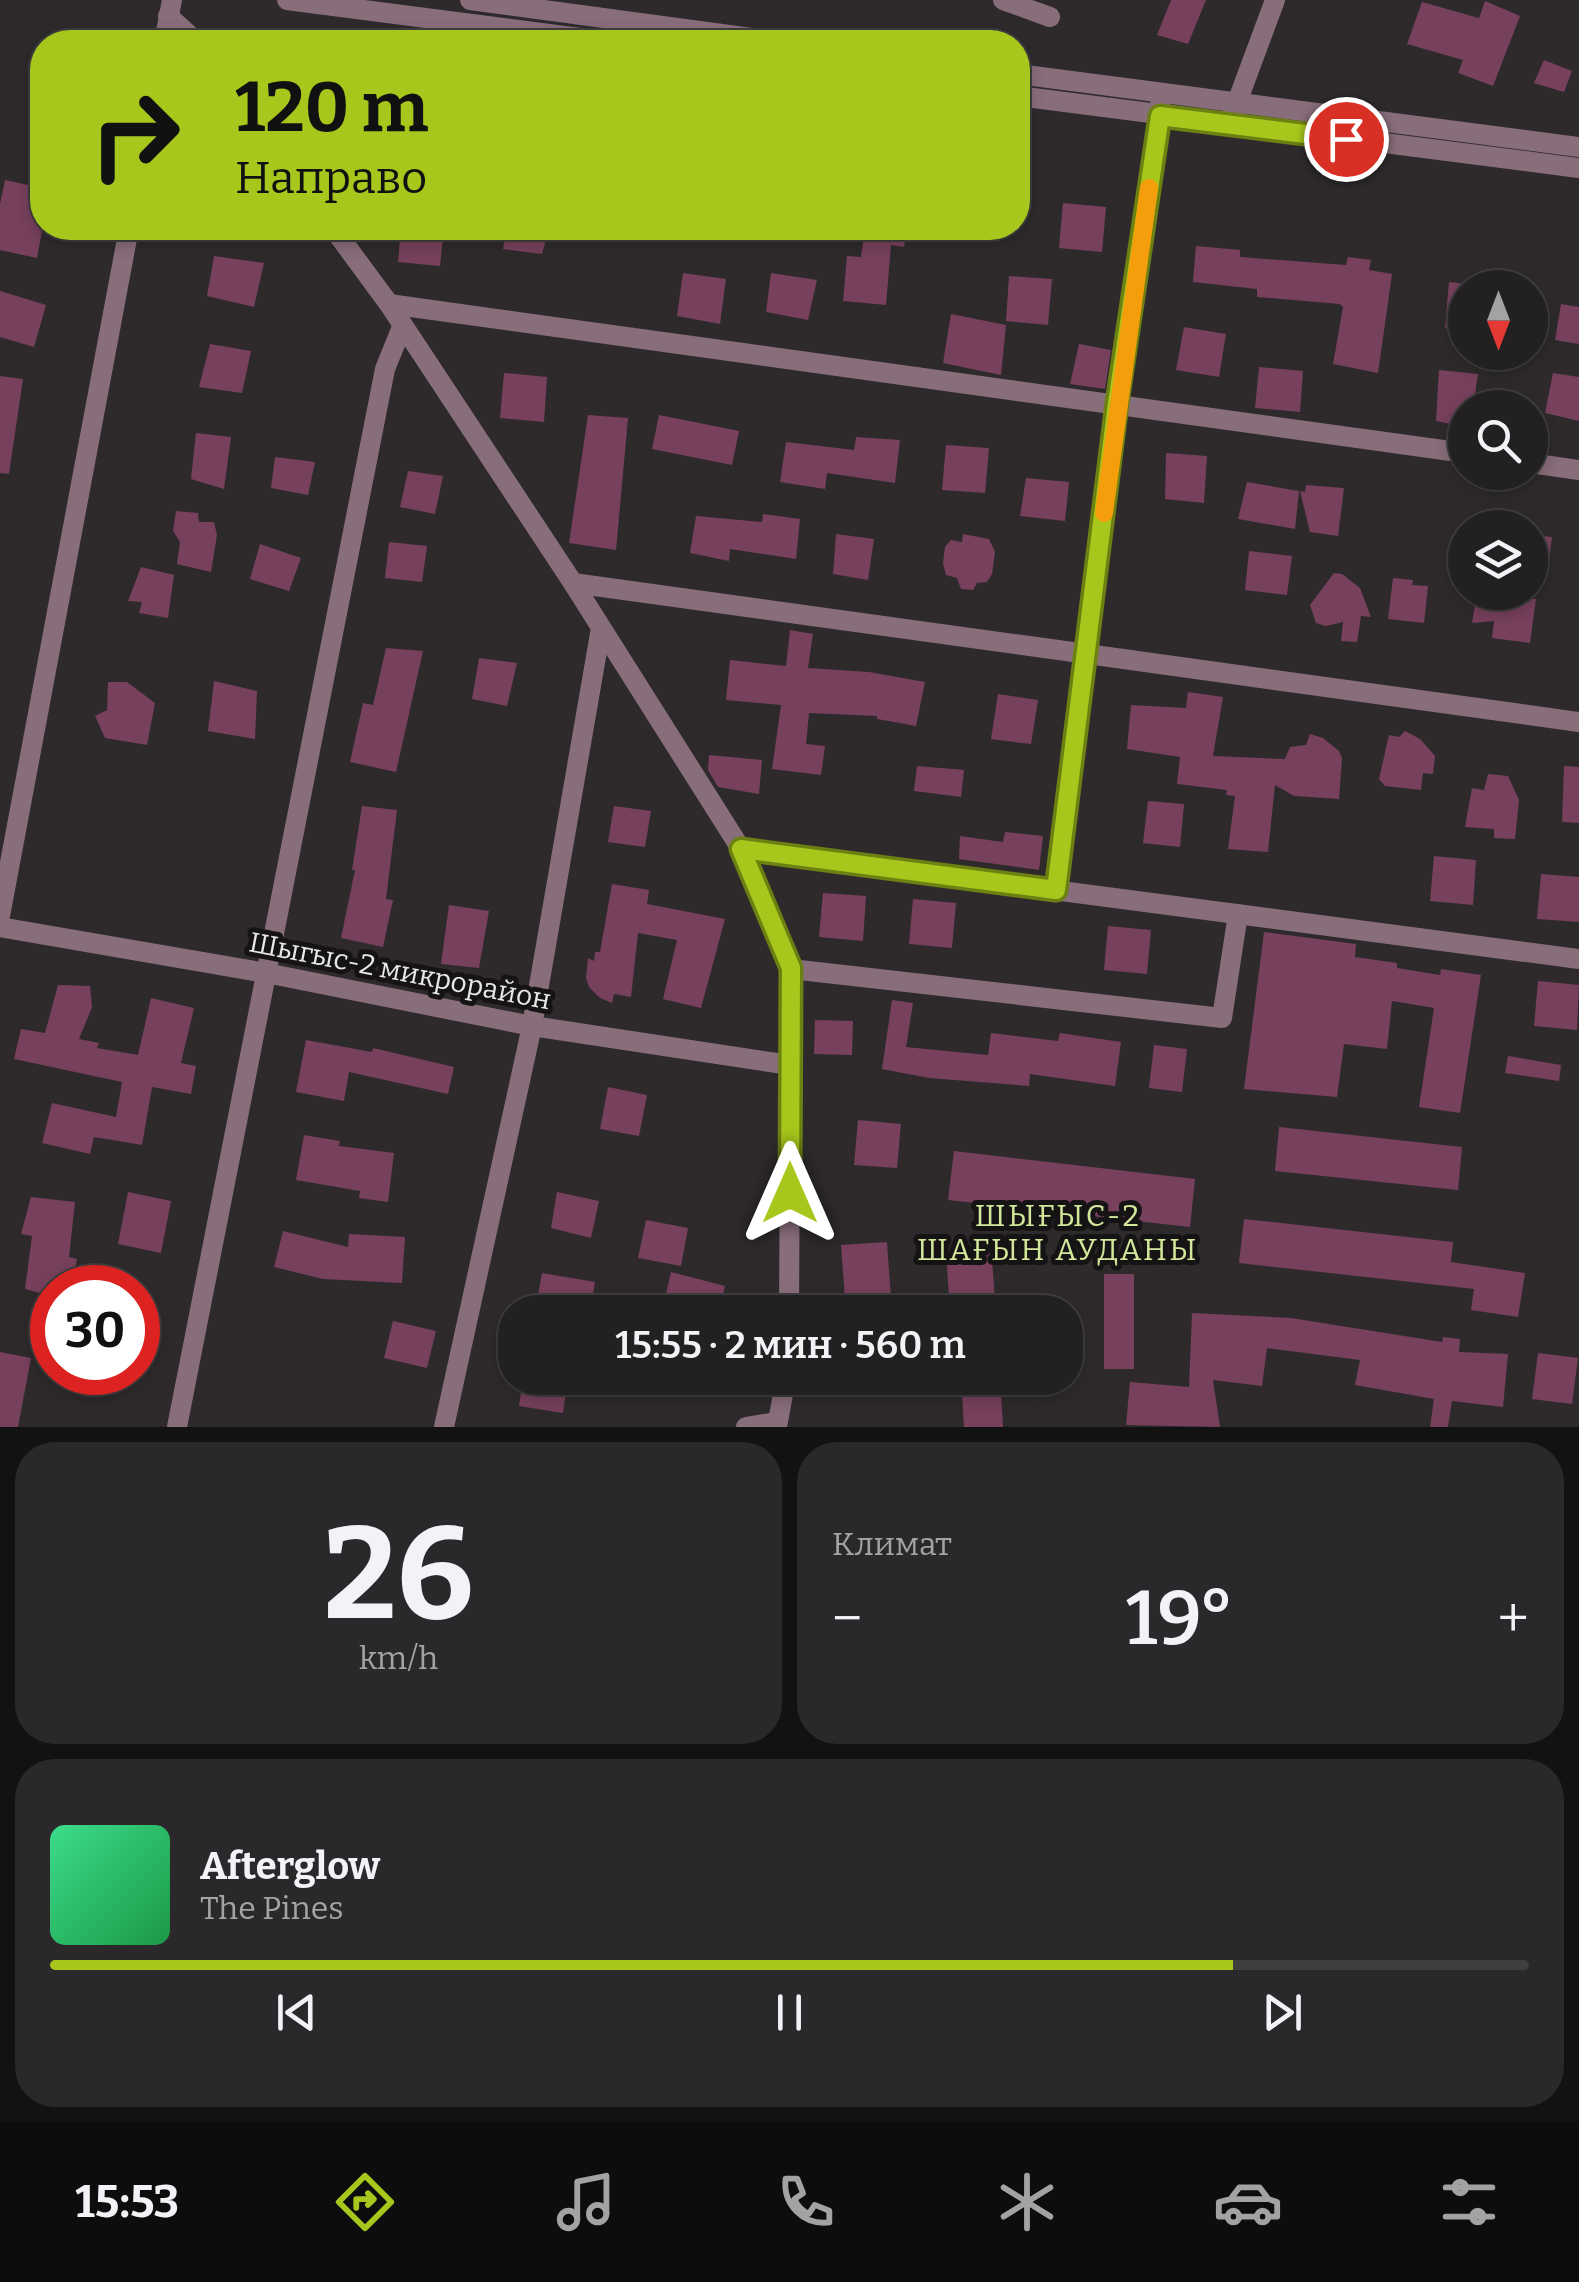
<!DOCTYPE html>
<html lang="ru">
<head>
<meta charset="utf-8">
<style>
  :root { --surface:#222021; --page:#2a282a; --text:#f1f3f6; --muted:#a2a3a5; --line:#3f3e3f; --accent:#a8c71c }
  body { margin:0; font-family:Bitter,serif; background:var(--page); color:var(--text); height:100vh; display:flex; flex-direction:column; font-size:38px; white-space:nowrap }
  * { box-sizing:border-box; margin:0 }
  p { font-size:32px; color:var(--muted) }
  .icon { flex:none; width:55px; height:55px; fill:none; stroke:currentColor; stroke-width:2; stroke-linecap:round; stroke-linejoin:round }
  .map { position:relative; height:1427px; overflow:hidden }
  .details { display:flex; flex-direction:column; gap:15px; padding:15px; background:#131212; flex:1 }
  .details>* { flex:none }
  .guide { position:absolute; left:30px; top:30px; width:1000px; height:210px; border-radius:40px; box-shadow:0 5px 15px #0003,0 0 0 2px var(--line); background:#a8c71c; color:#111; overflow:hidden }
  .needle { width:65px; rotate:180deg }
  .controls { position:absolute; left:1448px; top:270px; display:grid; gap:20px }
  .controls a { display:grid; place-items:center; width:100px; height:100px; border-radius:50%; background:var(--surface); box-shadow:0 5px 15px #0003,0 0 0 2px var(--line); font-size:50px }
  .speed { position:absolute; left:30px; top:1265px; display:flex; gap:20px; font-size:50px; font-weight:700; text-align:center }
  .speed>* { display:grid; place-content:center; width:130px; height:130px; border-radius:50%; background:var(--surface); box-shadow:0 5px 15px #0003,0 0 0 2px var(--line); line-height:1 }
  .speed .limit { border:15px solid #d22; background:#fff; color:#111 }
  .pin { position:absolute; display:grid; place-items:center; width:85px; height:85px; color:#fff; margin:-42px; border:5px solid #fff; border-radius:50%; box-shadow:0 2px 10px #0007 }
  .me { position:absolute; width:110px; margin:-55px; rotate:0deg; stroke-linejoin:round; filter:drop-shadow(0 0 8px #0008) }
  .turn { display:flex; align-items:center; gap:35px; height:210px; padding:0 40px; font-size:45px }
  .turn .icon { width:130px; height:130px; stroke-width:2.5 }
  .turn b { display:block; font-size:70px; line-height:85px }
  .big { font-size:75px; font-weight:600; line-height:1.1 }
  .details .widget { flex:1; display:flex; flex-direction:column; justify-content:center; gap:15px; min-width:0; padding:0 35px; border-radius:40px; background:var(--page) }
  .details .dial { align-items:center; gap:0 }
  .dial b { font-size:130px; line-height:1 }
  .song { display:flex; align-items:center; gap:30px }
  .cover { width:120px; height:120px; border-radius:15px; background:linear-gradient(135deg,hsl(150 70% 55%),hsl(140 70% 35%)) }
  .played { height:10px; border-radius:5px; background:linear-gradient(90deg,var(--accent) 80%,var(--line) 80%) }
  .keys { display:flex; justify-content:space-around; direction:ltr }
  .heat { display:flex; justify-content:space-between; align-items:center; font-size:55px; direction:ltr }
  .details .tiles { flex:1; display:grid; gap:15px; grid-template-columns:1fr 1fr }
  .widget:last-child { grid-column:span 2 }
  .trip { position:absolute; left:498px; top:1295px; width:585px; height:100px; border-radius:40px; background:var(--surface); box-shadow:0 5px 15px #0003,0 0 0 2px var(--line); font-weight:600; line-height:100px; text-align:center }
  .tab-bar { display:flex; height:160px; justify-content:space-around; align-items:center; background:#0e0d0d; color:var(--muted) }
  .tab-bar .icon { width:70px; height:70px }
  .tab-bar .current { color:var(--accent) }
  .tab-bar b { font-size:45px; color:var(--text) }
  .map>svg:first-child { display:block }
</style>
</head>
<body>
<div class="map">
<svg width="1579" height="1427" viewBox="0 0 1579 1427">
  <rect width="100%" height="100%" fill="#2e2a2c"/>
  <g fill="#77405c">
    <path d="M 1171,0 L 1206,0 L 1188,44 L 1157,35 Z"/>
    <path d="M 1485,1 L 1520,16 L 1493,86 L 1458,73 L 1463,60 L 1407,44 L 1422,2 L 1479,18 Z"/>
    <path d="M 1544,60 L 1572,71 L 1564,92 L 1534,83 Z"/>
    <path d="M 5,180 L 42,188 L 42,231 L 37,258 L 0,250 L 0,204 Z"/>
    <path d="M 1063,203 L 1106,207 L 1102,252 L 1059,248 Z"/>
    <path d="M 401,228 L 444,228 L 440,266 L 398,262 Z"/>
    <path d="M 507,228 L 549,228 L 542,254 L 503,249 Z"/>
    <path d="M 865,228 L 907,228 L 904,247 L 891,245 L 886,305 L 843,301 L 847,256 L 861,257 Z"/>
    <path d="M 1196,246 L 1240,250 L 1240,257 L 1346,265 L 1348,257 L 1371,260 L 1369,270 L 1392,274 L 1378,373 L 1333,364 L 1343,307 L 1340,304 L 1257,297 L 1257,289 L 1193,282 Z"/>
    <path d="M 214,256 L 264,263 L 254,307 L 207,296 Z"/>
    <path d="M 683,273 L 726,279 L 720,324 L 677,316 Z"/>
    <path d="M 771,273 L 817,280 L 808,320 L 766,312 Z"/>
    <path d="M 1009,276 L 1052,279 L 1048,325 L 1006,321 Z"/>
    <path d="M 1449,282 L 1465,284 L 1465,329 L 1445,328 Z"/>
    <path d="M 0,291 L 46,305 L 34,347 L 0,337 Z"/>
    <path d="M 1561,304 L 1579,307 L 1579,344 L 1555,340 Z"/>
    <path d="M 951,314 L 1006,325 L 1001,375 L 943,363 Z"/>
    <path d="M 1184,327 L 1226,334 L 1219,377 L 1176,370 Z"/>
    <path d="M 210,344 L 251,351 L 242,393 L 199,387 Z"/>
    <path d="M 1079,344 L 1111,350 L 1105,389 L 1070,384 Z"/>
    <path d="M 1259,367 L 1303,371 L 1300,412 L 1255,408 Z"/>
    <path d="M 1439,370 L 1478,374 L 1473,408 L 1465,408 L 1465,427 L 1436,421 Z"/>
    <path d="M 504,373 L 547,377 L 544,422 L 500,418 Z"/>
    <path d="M 1553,373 L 1579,377 L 1579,421 L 1545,413 Z"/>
    <path d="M 0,376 L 23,379 L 9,474 L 0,473 Z"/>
    <path d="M 588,415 L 628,418 L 616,550 L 569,543 Z"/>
    <path d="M 659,415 L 739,431 L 732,465 L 652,449 Z"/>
    <path d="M 196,433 L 231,437 L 224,489 L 191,479 Z"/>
    <path d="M 856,437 L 900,440 L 895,483 L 827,473 L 825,489 L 780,482 L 786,442 L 854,450 Z"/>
    <path d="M 946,445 L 989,448 L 985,493 L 942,490 Z"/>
    <path d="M 1166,453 L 1207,456 L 1204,503 L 1165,499 Z"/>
    <path d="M 275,457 L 315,462 L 308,495 L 271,488 Z"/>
    <path d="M 408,471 L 443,476 L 435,514 L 400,507 Z"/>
    <path d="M 1026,478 L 1069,482 L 1065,521 L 1020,516 Z"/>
    <path d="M 1247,482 L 1299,491 L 1295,529 L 1238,519 Z"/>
    <path d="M 1306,485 L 1344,488 L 1338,536 L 1310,532 L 1300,491 L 1305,492 Z"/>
    <path d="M 176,511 L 198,513 L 199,522 L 214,522 L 217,535 L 211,572 L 177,564 L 180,542 L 173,531 Z"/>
    <path d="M 763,514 L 800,519 L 796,559 L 730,549 L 729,561 L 690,553 L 696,516 L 762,522 Z"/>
    <path d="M 836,534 L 874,539 L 868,580 L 833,574 Z"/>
    <path d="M 963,534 L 989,539 L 995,552 L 992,574 L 987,582 L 977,583 L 973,590 L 961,589 L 957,578 L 946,575 L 943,563 L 945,547 L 951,540 L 962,542 Z"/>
    <path d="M 1530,535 L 1552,537 L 1548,571 L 1530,569 Z"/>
    <path d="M 389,542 L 427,546 L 422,582 L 385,578 Z"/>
    <path d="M 260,544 L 301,558 L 289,591 L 250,579 Z"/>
    <path d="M 1249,551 L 1292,556 L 1287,595 L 1245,590 Z"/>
    <path d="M 141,567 L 174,575 L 168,618 L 139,613 L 142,602 L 128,601 Z"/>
    <path d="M 1334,573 L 1342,574 L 1360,588 L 1371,617 L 1361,616 L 1357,642 L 1341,641 L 1343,622 L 1326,626 L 1316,623 L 1310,605 Z"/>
    <path d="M 1393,578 L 1413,580 L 1412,585 L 1428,586 L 1424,623 L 1388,619 Z"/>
    <path d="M 1477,592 L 1536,599 L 1530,643 L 1492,638 L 1494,621 L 1472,623 Z"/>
    <path d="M 790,630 L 813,634 L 808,668 L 869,672 L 925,682 L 916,726 L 877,719 L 877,716 L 809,713 L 806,744 L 825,746 L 821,775 L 772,769 L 781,705 L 726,700 L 730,660 L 786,666 Z"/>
    <path d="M 386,648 L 423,651 L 396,772 L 350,762 L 363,703 L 373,705 Z"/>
    <path d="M 479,658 L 517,663 L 507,706 L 472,699 Z"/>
    <path d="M 214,681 L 257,691 L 255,739 L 208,731 Z"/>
    <path d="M 108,682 L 127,682 L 155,703 L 147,745 L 105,738 L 95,716 L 107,710 Z"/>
    <path d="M 1188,692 L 1223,697 L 1213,756 L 1285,759 L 1290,747 L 1306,745 L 1310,734 L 1323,738 L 1339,751 L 1342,758 L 1339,799 L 1294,796 L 1275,785 L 1268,852 L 1228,849 L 1235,796 L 1226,795 L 1227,790 L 1177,784 L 1180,757 L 1127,749 L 1131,705 L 1186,708 Z"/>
    <path d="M 998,694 L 1038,700 L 1031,744 L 991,739 Z"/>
    <path d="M 1405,731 L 1420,739 L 1435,756 L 1433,774 L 1423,773 L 1421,790 L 1385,786 L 1379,779 L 1389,735 L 1399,737 Z"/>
    <path d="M 709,755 L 762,760 L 759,794 L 718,787 L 708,770 Z"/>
    <path d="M 917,766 L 964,770 L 961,797 L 914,791 Z"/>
    <path d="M 1564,766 L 1579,767 L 1579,823 L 1562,822 Z"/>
    <path d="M 1488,774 L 1508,776 L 1519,800 L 1515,839 L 1494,838 L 1494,829 L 1465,827 L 1472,788 L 1484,790 Z"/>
    <path d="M 1148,801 L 1184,804 L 1180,847 L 1143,843 Z"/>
    <path d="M 362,806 L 397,810 L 386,899 L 393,900 L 383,947 L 341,938 L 355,870 L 352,870 Z"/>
    <path d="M 614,806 L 651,811 L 645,847 L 608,842 Z"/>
    <path d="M 1005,832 L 1043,836 L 1039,870 L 959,859 L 960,836 L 1003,842 Z"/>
    <path d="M 1434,856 L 1476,860 L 1473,905 L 1430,901 Z"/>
    <path d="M 1541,874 L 1579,877 L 1579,922 L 1537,919 Z"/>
    <path d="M 612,884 L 649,890 L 647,904 L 725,919 L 701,1008 L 663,999 L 677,940 L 638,933 L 631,997 L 614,994 L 612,1003 L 600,998 L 589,987 L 586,978 L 588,958 L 594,961 L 595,952 L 600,952 Z"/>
    <path d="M 823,893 L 866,896 L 863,941 L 819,937 Z"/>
    <path d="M 913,899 L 956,903 L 952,948 L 909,944 Z"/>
    <path d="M 449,905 L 489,911 L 479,968 L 441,964 Z"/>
    <path d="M 1108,926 L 1151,930 L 1147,974 L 1104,970 Z"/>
    <path d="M 1264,932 L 1356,944 L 1355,957 L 1397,963 L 1397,968 L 1440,975 L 1441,969 L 1481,975 L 1460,1113 L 1419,1107 L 1434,1008 L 1392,1001 L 1387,1049 L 1344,1044 L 1337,1097 L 1244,1089 Z"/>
    <path d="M 1538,981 L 1579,985 L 1577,1030 L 1534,1026 Z"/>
    <path d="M 58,985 L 90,986 L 92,1007 L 79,1039 L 99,1043 L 97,1048 L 138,1055 L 151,998 L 194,1008 L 181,1063 L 196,1066 L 191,1094 L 152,1087 L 142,1145 L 94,1137 L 90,1154 L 42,1143 L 52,1103 L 116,1117 L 122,1082 L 14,1059 L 21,1029 L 45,1033 Z"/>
    <path d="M 892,1000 L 913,1003 L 906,1047 L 988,1055 L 991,1033 L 1058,1041 L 1060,1033 L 1121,1042 L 1115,1086 L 1030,1074 L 1029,1086 L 929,1078 L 882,1069 Z"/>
    <path d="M 815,1020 L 853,1021 L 852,1055 L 814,1054 Z"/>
    <path d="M 306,1040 L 372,1052 L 373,1048 L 454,1067 L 448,1094 L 349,1072 L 344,1101 L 296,1092 Z"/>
    <path d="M 1154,1045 L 1187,1049 L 1182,1092 L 1149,1088 Z"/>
    <path d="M 1508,1056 L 1561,1065 L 1559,1081 L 1505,1073 Z"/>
    <path d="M 608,1087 L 647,1095 L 639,1136 L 600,1129 Z"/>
    <path d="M 858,1120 L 901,1124 L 897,1168 L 854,1165 Z"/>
    <path d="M 1279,1127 L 1462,1147 L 1458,1190 L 1275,1171 Z"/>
    <path d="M 304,1135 L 340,1141 L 339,1146 L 394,1153 L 388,1202 L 359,1198 L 360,1191 L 296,1180 Z"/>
    <path d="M 954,1151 L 1195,1179 L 1190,1227 L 948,1200 Z"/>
    <path d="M 128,1192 L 171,1201 L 161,1253 L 118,1244 Z"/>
    <path d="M 557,1192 L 599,1201 L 591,1238 L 551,1228 Z"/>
    <path d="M 31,1197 L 75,1202 L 69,1257 L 77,1259 L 71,1288 L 52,1288 L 52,1296 L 25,1289 L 32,1236 L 21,1234 Z"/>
    <path d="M 1244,1219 L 1453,1242 L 1451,1262 L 1525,1273 L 1518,1317 L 1471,1310 L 1474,1289 L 1239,1263 Z"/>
    <path d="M 646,1220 L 688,1228 L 681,1266 L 638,1258 Z"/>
    <path d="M 283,1231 L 348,1247 L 349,1234 L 405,1237 L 402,1283 L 323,1279 L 274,1267 Z"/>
    <path d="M 887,1242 L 892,1312 L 846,1312 L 841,1245 Z"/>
    <path d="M 991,1248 L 996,1312 L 950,1312 L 946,1251 Z"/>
    <path d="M 671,1272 L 725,1286 L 720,1308 L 666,1294 Z"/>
    <path d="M 542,1273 L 595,1282 L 590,1312 L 535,1312 Z"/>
    <rect x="1104" y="1274" width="30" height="95"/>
    <path d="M 1192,1313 L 1291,1318 L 1442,1342 L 1443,1337 L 1460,1339 L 1459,1352 L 1508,1354 L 1503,1407 L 1452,1401 L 1448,1427 L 1430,1427 L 1434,1399 L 1355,1385 L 1360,1360 L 1267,1348 L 1262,1386 L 1213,1380 L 1220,1427 L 1126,1425 L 1130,1382 L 1189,1387 Z"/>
    <path d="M 393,1321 L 436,1331 L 427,1368 L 384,1358 Z"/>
    <path d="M 0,1352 L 31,1358 L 18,1427 L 0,1427 Z"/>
    <path d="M 1538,1353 L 1578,1358 L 1572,1404 L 1532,1399 Z"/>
    <path d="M 77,1372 L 123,1372 L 120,1389 L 76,1380 Z"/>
    <path d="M 523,1378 L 568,1378 L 563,1413 L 519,1406 Z"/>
    <path d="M 955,1378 L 1000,1378 L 1003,1427 L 964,1427 L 962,1394 L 956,1395 Z"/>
  </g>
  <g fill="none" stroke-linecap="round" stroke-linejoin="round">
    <g stroke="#886d7a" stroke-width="20">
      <path d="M 1003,0 L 1050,17"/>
      <path d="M 168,16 L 197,42"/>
      <path d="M 164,42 L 172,0"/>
      <path d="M 1229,124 L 1275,0"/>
      <path d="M 333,228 L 389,304 L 573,583 L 741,849 L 791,969 L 789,1312"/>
      <path d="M 389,304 L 1465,453"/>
      <path d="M 1530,463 L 1579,470"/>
      <path d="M 573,583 L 1579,722"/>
      <path d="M 741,849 L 1579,959"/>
      <path d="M 1056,890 L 1117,403 L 1161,99"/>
      <path d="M 0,916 L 129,228"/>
      <path d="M 0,927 L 266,973 L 532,1026 L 790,1065"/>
      <path d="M 791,969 L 1222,1018 L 1238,914"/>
      <path d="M 177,1427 L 385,369 L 402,327"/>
      <path d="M 444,1427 L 532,1026 L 601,628"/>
      <path d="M 746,1427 L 776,1422"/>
      <path d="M 777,1427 L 786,1378"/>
    </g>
    <g stroke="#886d7a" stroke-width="20">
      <path d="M 287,0 L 611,42"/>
      <path d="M 470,0 L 782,42"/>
      <path d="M 1018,74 L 1579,147"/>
      <path d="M 1018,96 L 1579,168"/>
    </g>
  </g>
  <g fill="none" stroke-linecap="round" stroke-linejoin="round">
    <defs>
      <path id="route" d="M 790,1193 L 791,968 L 741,849 L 1056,890 L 1117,403 L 1160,116 L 1346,139"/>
    </defs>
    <use href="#route" stroke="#6d8112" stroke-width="25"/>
    <use href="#route" stroke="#a8c71c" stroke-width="18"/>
    <path stroke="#f59e0b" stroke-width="18" d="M 1104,513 L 1149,188"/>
  </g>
  <g text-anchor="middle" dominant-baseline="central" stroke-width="10" stroke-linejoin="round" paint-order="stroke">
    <g font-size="28" fill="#e9e6e8" stroke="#151314">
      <text transform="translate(400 971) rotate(11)">Шыгыс-2 микрорайон</text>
    </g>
    <g font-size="30" letter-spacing="2.5" fill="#d3e79b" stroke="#151314">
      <text x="1058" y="1216">ШЫҒЫС-2<tspan x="1058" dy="34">ШАҒЫН АУДАНЫ</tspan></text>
    </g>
  </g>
</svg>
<div class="controls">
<a><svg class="needle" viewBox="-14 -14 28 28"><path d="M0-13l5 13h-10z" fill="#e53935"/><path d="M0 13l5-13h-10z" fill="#a2a3a5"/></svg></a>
<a><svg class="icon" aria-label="search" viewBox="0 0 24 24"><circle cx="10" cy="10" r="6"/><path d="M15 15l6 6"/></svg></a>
<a><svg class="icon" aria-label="layers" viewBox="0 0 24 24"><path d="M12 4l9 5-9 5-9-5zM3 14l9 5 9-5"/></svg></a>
</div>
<div class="speed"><div class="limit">30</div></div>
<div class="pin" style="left:1346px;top:139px;background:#d93025"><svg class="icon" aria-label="arrive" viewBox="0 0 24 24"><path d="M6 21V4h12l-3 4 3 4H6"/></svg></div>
<svg class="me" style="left:790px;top:1193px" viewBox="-20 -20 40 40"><path d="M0-17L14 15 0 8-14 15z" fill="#a8c71c" stroke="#fff" stroke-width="4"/></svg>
<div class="trip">15:55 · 2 мин · 560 m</div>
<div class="guide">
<div class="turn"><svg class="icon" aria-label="right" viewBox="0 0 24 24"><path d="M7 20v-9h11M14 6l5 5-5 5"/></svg><div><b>120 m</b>Направо</div></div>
</div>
</div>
<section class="details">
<div class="tiles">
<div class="widget dial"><b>26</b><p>km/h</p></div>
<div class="widget"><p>Климат</p>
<div class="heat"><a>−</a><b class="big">19°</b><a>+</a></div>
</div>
<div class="widget">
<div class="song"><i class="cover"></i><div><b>Afterglow</b><p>The Pines</p></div></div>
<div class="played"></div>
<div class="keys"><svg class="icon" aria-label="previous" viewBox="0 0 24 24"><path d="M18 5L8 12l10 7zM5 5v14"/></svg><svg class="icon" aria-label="pause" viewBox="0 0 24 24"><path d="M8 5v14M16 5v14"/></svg><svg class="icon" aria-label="next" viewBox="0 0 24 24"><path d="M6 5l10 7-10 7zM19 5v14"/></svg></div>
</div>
</div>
</section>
<nav class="tab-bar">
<b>15:53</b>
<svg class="icon current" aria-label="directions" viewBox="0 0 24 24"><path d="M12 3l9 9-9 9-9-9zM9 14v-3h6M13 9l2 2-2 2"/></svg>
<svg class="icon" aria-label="music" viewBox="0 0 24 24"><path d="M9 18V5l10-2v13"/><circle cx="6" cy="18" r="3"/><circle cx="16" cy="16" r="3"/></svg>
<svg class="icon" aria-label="phone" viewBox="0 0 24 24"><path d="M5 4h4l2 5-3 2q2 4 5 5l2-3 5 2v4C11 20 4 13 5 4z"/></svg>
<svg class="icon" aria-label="climate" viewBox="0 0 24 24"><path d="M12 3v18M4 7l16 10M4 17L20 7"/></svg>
<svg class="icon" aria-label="car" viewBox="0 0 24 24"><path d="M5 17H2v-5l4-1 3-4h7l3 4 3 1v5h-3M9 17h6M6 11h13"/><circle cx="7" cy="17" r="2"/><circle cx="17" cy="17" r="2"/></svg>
<svg class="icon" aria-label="filters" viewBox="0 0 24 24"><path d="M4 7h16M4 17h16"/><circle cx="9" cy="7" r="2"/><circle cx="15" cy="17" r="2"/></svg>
</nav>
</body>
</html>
